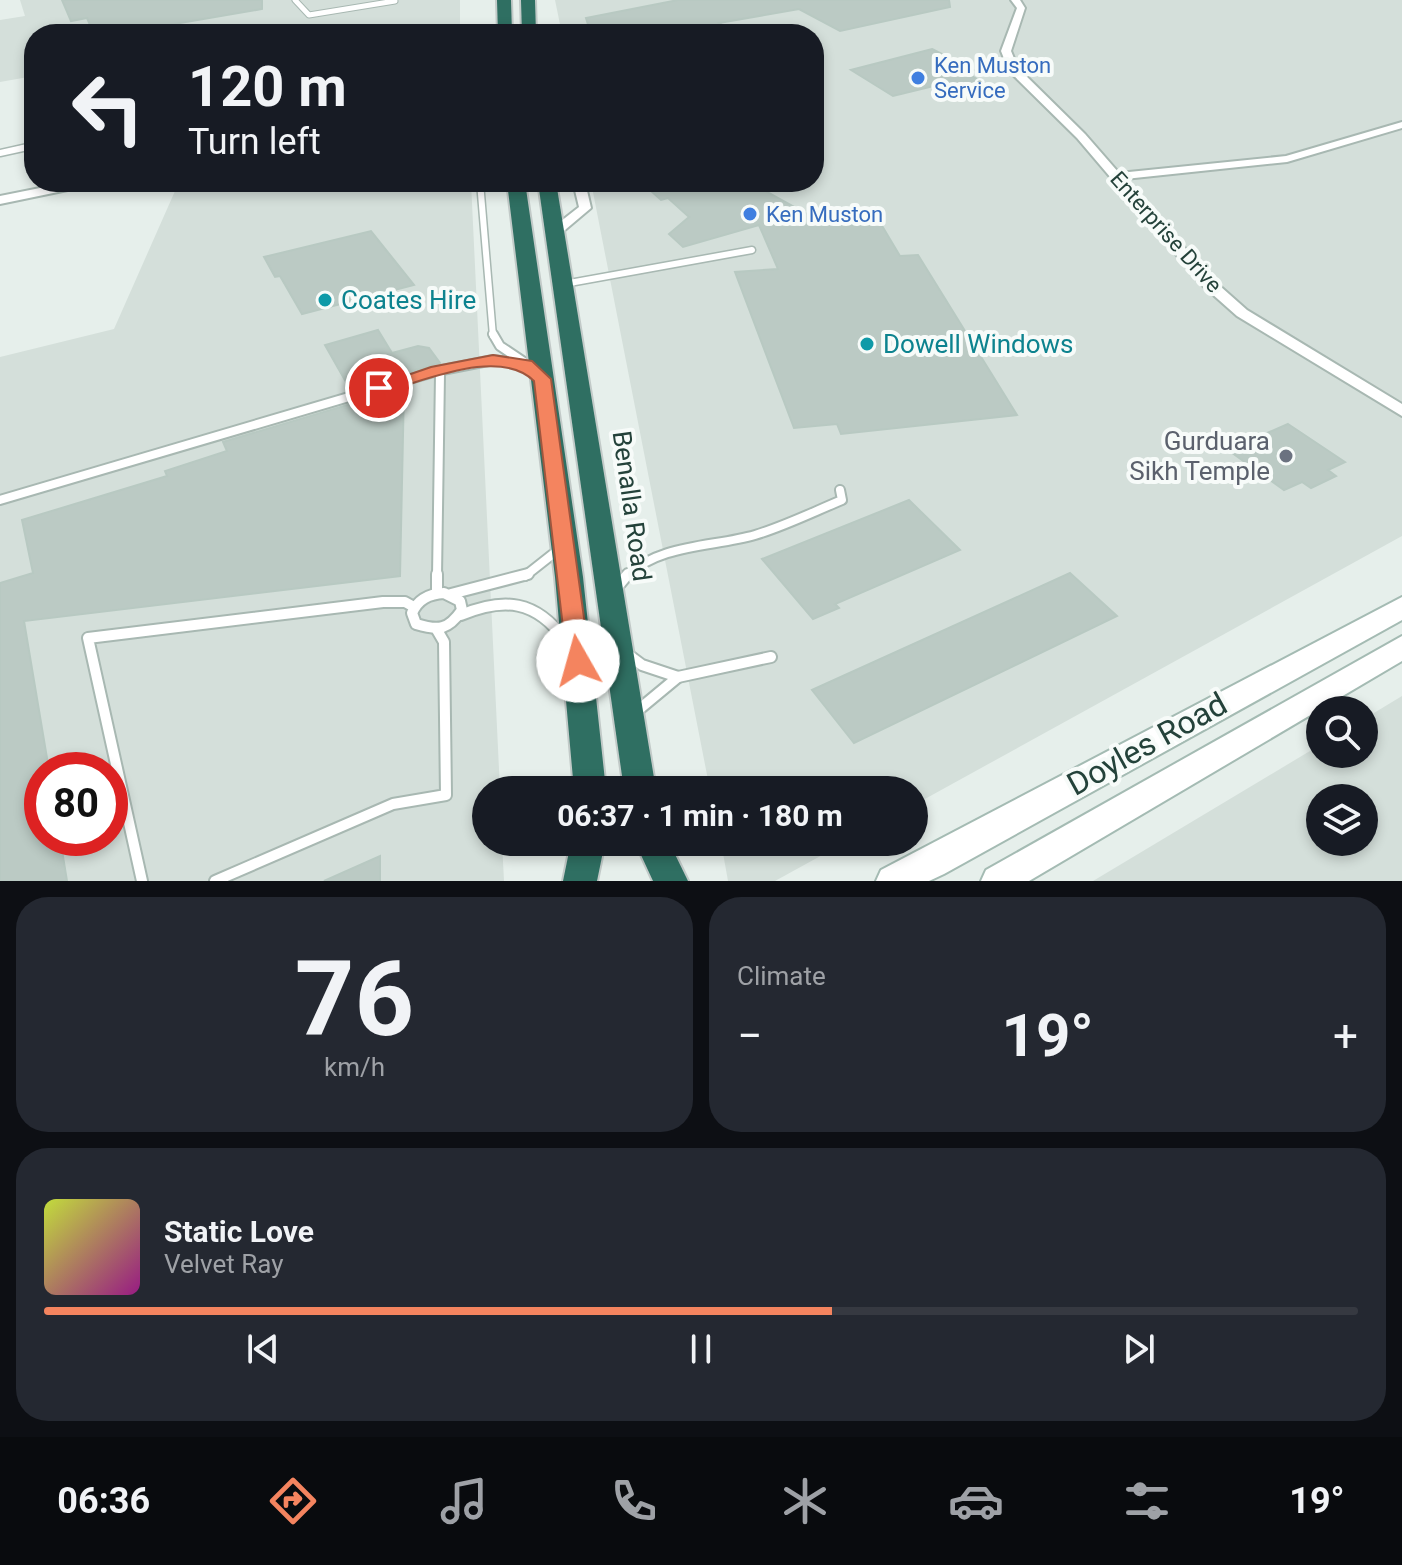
<!DOCTYPE html>
<html lang="en">
<head>
<meta charset="utf-8">
<style>
  :root { --surface:#171b24; --page:#242831; --text:#f1f3f6; --muted:#9ea1a6; --line:#363941; --accent:#f4845f }
  body { margin:0; font-family:Roboto,sans-serif; background:var(--page); color:var(--text); height:100vh; display:flex; flex-direction:column; font-size:30px; white-space:nowrap }
  * { box-sizing:border-box; margin:0 }
  p { font-size:26px; color:var(--muted) }
  .icon { flex:none; width:44px; height:44px; fill:none; stroke:currentColor; stroke-width:2; stroke-linecap:round; stroke-linejoin:round }
  .map { position:relative; height:881px; overflow:hidden }
  .details { display:flex; flex-direction:column; gap:16px; padding:16px; background:#0d0f14; flex:1 }
  .details>* { flex:none }
  .top-card { position:absolute; left:24px; top:24px; width:800px; height:168px; border-radius:32px; box-shadow:0 4px 12px #0003; background:#171b24; color:var(--text); overflow:hidden }
  .buttons { position:absolute; left:1306px; top:696px; display:grid; gap:16px }
  .buttons a { display:grid; place-items:center; width:72px; height:72px; border-radius:50%; background:var(--surface); box-shadow:0 4px 12px #0003; font-size:40px }
  .speed { position:absolute; left:24px; top:752px; display:flex; gap:16px; font-size:40px; font-weight:700; text-align:center }
  .speed>* { display:grid; place-content:center; width:104px; height:104px; border-radius:50%; background:var(--surface); box-shadow:0 4px 12px #0003; line-height:1 }
  .speed .limit { border:12px solid #d22; background:#fff; color:#111 }
  .pin { position:absolute; display:grid; place-items:center; width:68px; height:68px; color:#fff; margin:-34px; border:4px solid #fff; border-radius:50%; box-shadow:0 2px 8px #0007 }
  .me { position:absolute; width:88px; margin:-44px; rotate:353deg; stroke-linejoin:round; filter:drop-shadow(0 0 6px #0008) }
  .turn { display:flex; align-items:center; gap:28px; height:168px; padding:0 32px; font-size:36px }
  .turn .icon { width:104px; height:104px; stroke-width:2.5 }
  .turn b { display:block; font-size:56px; line-height:68px }
  .big { font-size:60px; font-weight:700; line-height:1.1 }
  .details .widget { flex:1; display:flex; flex-direction:column; justify-content:center; gap:12px; min-width:0; padding:0 28px; border-radius:32px; background:var(--page) }
  .details .dial { align-items:center; gap:0 }
  .dial b { font-size:104px; line-height:1 }
  .song { display:flex; align-items:center; gap:24px }
  .cover { width:96px; height:96px; border-radius:12px; background:linear-gradient(135deg,hsl(70 70% 55%),hsl(310 70% 35%)) }
  .played { height:8px; border-radius:4px; background:linear-gradient(90deg,var(--accent) 60%,var(--line) 60%) }
  .keys { display:flex; justify-content:space-around; direction:ltr }
  .heat { display:flex; justify-content:space-between; align-items:center; font-size:44px; direction:ltr }
  .details .tiles { flex:1; display:grid; gap:16px; grid-template-columns:1fr 1fr }
  .widget:last-child { grid-column:span 2 }
  .trip { position:absolute; left:472px; top:776px; width:456px; height:80px; border-radius:40px; background:var(--surface); box-shadow:0 4px 12px #0003; font-weight:700; line-height:80px; text-align:center }
  .menu { display:flex; height:128px; justify-content:space-around; align-items:center; background:#090b0e; color:var(--muted) }
  .menu .icon { width:56px; height:56px }
  .menu .selected { color:var(--accent) }
  .menu b { font-size:36px; color:var(--text) }
  .map>svg:first-child { display:block }
</style>
</head>
<body>
<div class="map">
<svg width="1402" height="881" viewBox="0 0 1402 881">
  <rect width="100%" height="100%" fill="#e6efeb"/>
  <g fill="#d4dfda" fill-rule="evenodd">
    <path d="M 20,0 L 460,0 L 460,34 L 34,34 L 34,76 L 0,82 L 0,20 L 25,16 Z"/>
    <path d="M 555,0 L 1402,0 L 1402,536 L 914,805 L 914,790 L 710,790 L 591,182 L 814,182 L 814,34 L 562,34 Z"/>
    <path d="M 179,182 L 471,182 L 500,790 L 486,790 L 486,842 L 502,842 L 504,881 L 0,881 L 0,357 L 114,329 ZM 42,770 L 110,770 L 110,838 L 42,838 Z"/>
    <path d="M 1402,696 L 1402,881 L 1093,881 L 1320,745 L 1320,754 L 1364,754 L 1364,719 ZM 1364,798 L 1364,842 L 1320,842 L 1320,798 Z"/>
    <path d="M 721,842 L 846,842 L 775,881 L 728,881 Z"/>
  </g>
  <g fill="#bbcac4" stroke="#b8c9c2" stroke-width="2">
    <path d="M 62,0 L 262,0 L 262,9 L 116,34 L 94,34 L 87,18 L 71,21 Z"/>
    <path d="M 678,0 L 949,0 L 950,7 L 840,31 L 799,9 L 719,23 L 736,34 L 591,34 L 586,18 Z"/>
    <path d="M 932,49 L 973,70 L 964,72 L 995,89 L 968,96 L 946,83 L 893,96 L 851,70 Z"/>
    <path d="M 641,182 L 749,182 L 825,224 L 878,219 L 900,256 L 918,255 L 1017,415 L 841,434 L 837,424 L 794,428 L 735,272 L 778,269 L 759,225 L 683,247 L 669,234 L 689,217 L 668,198 L 661,200 Z"/>
    <path d="M 371,231 L 414,285 L 302,314 L 280,276 L 275,277 L 264,257 Z"/>
    <path d="M 378,330 L 392,353 L 418,346 L 429,348 L 440,363 L 350,389 L 325,345 Z"/>
    <path d="M 404,388 L 400,576 L 24,621 L 49,770 L 42,770 L 42,838 L 60,838 L 67,881 L 0,881 L 0,583 L 33,573 L 22,520 L 167,476 L 165,471 L 227,451 L 223,442 Z"/>
    <path d="M 1288,424 L 1345,462 L 1328,470 L 1336,476 L 1311,488 L 1302,482 L 1284,490 L 1228,450 Z"/>
    <path d="M 909,500 L 960,550 L 835,604 L 839,608 L 813,619 L 762,559 Z"/>
    <path d="M 1070,573 L 1117,616 L 854,743 L 812,690 Z"/>
    <path d="M 380,856 L 380,881 L 324,881 Z"/>
  </g>
  <g fill="none" stroke-linecap="round" stroke-linejoin="round">
    <defs>
      <g id="lane-far3">
        <path d="M 295,0 L 309,15 L 395,1"/>
        <path d="M 34,121 L 28,126 L 34,146"/>
        <path d="M 22,148 L 34,146"/>
      </g>
      <g id="lane-far2">
        <path d="M 0,153 L 32,146"/>
        <path d="M 480,182 L 493,336"/>
        <path d="M 564,284 L 752,250"/>
      </g>
      <g id="lane-far1">
        <path d="M 493,334 L 500,346 L 524,362"/>
        <path d="M 437,371 L 440,374 L 437,576"/>
        <path d="M 0,500 L 437,371 L 493,360 L 526,364"/>
        <path d="M 525,576 L 558,550"/>
        <path d="M 627,576 C 659,544 714,547 755,535 C 785,526 813,512 842,500 L 840,490"/>
      </g>
      <g id="lane">
        <path d="M 618,586 L 628,574"/>
        <path d="M 437,593 L 437,574"/>
        <path d="M 444,593 L 460,601 L 462,610 C 448,630 439,631 416,624 L 412,613 C 418,599 429,594 444,593 Z"/>
        <path d="M 451,594 L 528,574"/>
        <path d="M 461,615 C 504,597 536,600 565,640"/>
        <path d="M 626,653 L 642,665 L 678,677 L 637,711"/>
        <path d="M 678,677 L 771,657"/>
        <path d="M 142,881 L 88,638 L 383,602 L 405,602 L 414,607"/>
        <path d="M 215,881 L 393,804 L 446,795 L 444,642 L 437,630"/>
      </g>
      <g id="street">
        <path d="M 1011,0 L 1020,0 L 1025,8 L 1011,51 L 1018,68 L 1085,134 L 1119,173 L 1286,156 L 1402,122 L 1402,128 L 1287,162 L 1125,179 L 1212,279 L 1247,310 L 1402,404 L 1402,416 L 1237,316 L 1202,285 L 1077,138 L 1009,71 L 1001,51 L 1017,8 Z"/>
        <path d="M 70,182 L 93,182 L 87,186 L 0,204 L 0,196 Z"/>
        <path d="M 573,182 L 585,182 L 591,208 L 559,235 L 551,235 L 551,229 L 579,207 Z"/>
      </g>
      <g id="secondary">
        <path d="M 1402,597 L 1402,620 L 944,874 L 929,881 L 876,881 L 881,870 Z"/>
        <path d="M 1402,636 L 1402,661 L 1029,881 L 981,881 L 986,870 Z"/>
      </g>
      <g id="highway">
        <path d="M 497,0 L 511,0 L 512,34 L 498,34 Z"/>
        <path d="M 521,0 L 535,0 L 536,34 L 522,34 Z"/>
        <path d="M 507,182 L 525,182 L 583,577 L 606,790 L 574,790 L 555,577 Z"/>
        <path d="M 538,182 L 556,182 L 656,790 L 624,790 Z"/>
        <path d="M 571,842 L 605,842 L 597,881 L 563,881 Z"/>
        <path d="M 635,842 L 669,842 L 688,881 L 653,881 Z"/>
      </g>
    </defs>
    <use href="#lane-far3" stroke="#a8b8b2" stroke-width="7"/>
    <use href="#lane-far2" stroke="#a8b8b2" stroke-width="9"/>
    <use href="#lane-far1" stroke="#a8b8b2" stroke-width="12"/>
    <use href="#lane" stroke="#a8b8b2" stroke-width="14"/>
    <use href="#street" stroke="#a8b8b2" stroke-width="4"/>
    <use href="#secondary" stroke="#a4bbb3" stroke-width="4"/>
    <use href="#highway" stroke="#c2cac8" stroke-width="4"/>
    <use href="#lane-far3" stroke="#fff" stroke-width="5"/>
    <use href="#lane-far2" stroke="#fff" stroke-width="6"/>
    <use href="#lane-far1" stroke="#fff" stroke-width="8"/>
    <use href="#lane" stroke="#fff" stroke-width="10"/>
    <use href="#street" fill="#fff" fill-rule="evenodd"/>
    <use href="#secondary" fill="#fff" fill-rule="evenodd"/>
    <use href="#highway" fill="#2f6f62" fill-rule="evenodd"/>
  </g>
  <path fill="#f4845f" stroke="#9f563e" stroke-width="2" d="M 493,355 L 532,361 L 551,379 L 590,661 L 586,667 L 571,667 L 567,661 L 534,381 C 498,346 421,383 379,393 L 370,388 L 431,367 Z"/>
  <g fill="#3f7fe0" stroke="#f7fbf9" stroke-width="3">
    <circle cx="918" cy="78" r="8"/>
    <circle cx="750" cy="214" r="8"/>
  </g>
  <g fill="#0f9aa8" stroke="#f7fbf9" stroke-width="3">
    <circle cx="325" cy="300" r="8"/>
    <circle cx="867" cy="344" r="8"/>
  </g>
  <circle fill="#6b7280" stroke="#f7fbf9" stroke-width="3" cx="1286" cy="456" r="8"/>
  <g text-anchor="middle" dominant-baseline="central" stroke-width="8" stroke-linejoin="round" paint-order="stroke">
    <g font-size="22" fill="#366cbe" stroke="#f7fbf9" text-anchor="start">
      <text x="934" y="65">Ken Muston<tspan x="934" dy="25">Service</tspan></text>
      <text x="766" y="214">Ken Muston</text>
    </g>
    <g font-size="22" fill="#24423a" stroke="#f7fbf9">
      <text transform="translate(1166 232) rotate(48)">Enterprise Drive</text>
    </g>
    <g font-size="26" fill="#0d838f" stroke="#f7fbf9" text-anchor="start">
      <text x="341" y="300">Coates Hire</text>
      <text x="883" y="344">Dowell Windows</text>
    </g>
    <g font-size="26" fill="#5b616d" stroke="#f7fbf9" text-anchor="end">
      <text x="1270" y="441">Gurduara<tspan x="1270" dy="30">Sikh Temple</tspan></text>
    </g>
    <g font-size="26" fill="#24423a" stroke="#f7fbf9">
      <text transform="translate(632 506) rotate(82)">Benalla Road</text>
    </g>
    <g font-size="32" fill="#24423a" stroke="#f7fbf9">
      <text transform="translate(1147 744) rotate(-29)">Doyles Road</text>
    </g>
  </g>
</svg>
<div class="buttons">
<a><svg class="icon" aria-label="search" viewBox="0 0 24 24"><circle cx="10" cy="10" r="6"/><path d="M15 15l6 6"/></svg></a>
<a><svg class="icon" aria-label="layers" viewBox="0 0 24 24"><path d="M12 4l9 5-9 5-9-5zM3 14l9 5 9-5"/></svg></a>
</div>
<div class="speed"><div class="limit">80</div></div>
<div class="pin" style="left:379px;top:388px;background:#d93025"><svg class="icon" aria-label="arrive" viewBox="0 0 24 24"><path d="M6 21V4h12l-3 4 3 4H6"/></svg></div>
<svg class="me" style="left:578px;top:661px" viewBox="-20 -20 40 40"><circle r="19" fill="#fff"/><path d="M0-13L10 11 0 6-10 11z" fill="#f4845f"/></svg>
<div class="trip">06:37 · 1 min · 180 m</div>
<div class="top-card">
<div class="turn"><svg class="icon" aria-label="left" viewBox="0 0 24 24"><path d="M17 20v-9H6M10 6l-5 5 5 5"/></svg><div><b>120 m</b>Turn left</div></div>
</div>
</div>
<section class="details">
<div class="tiles">
<div class="widget dial"><b>76</b><p>km/h</p></div>
<div class="widget"><p>Climate</p>
<div class="heat"><a>−</a><b class="big">19°</b><a>+</a></div>
</div>
<div class="widget">
<div class="song"><i class="cover"></i><div><b>Static Love</b><p>Velvet Ray</p></div></div>
<div class="played"></div>
<div class="keys"><svg class="icon" aria-label="previous" viewBox="0 0 24 24"><path d="M18 5L8 12l10 7zM5 5v14"/></svg><svg class="icon" aria-label="pause" viewBox="0 0 24 24"><path d="M8 5v14M16 5v14"/></svg><svg class="icon" aria-label="next" viewBox="0 0 24 24"><path d="M6 5l10 7-10 7zM19 5v14"/></svg></div>
</div>
</div>
</section>
<nav class="menu">
<b>06:36</b>
<svg class="icon selected" aria-label="directions" viewBox="0 0 24 24"><path d="M12 3l9 9-9 9-9-9zM9 14v-3h6M13 9l2 2-2 2"/></svg>
<svg class="icon" aria-label="music" viewBox="0 0 24 24"><path d="M9 18V5l10-2v13"/><circle cx="6" cy="18" r="3"/><circle cx="16" cy="16" r="3"/></svg>
<svg class="icon" aria-label="phone" viewBox="0 0 24 24"><path d="M5 4h4l2 5-3 2q2 4 5 5l2-3 5 2v4C11 20 4 13 5 4z"/></svg>
<svg class="icon" aria-label="climate" viewBox="0 0 24 24"><path d="M12 3v18M4 7l16 10M4 17L20 7"/></svg>
<svg class="icon" aria-label="car" viewBox="0 0 24 24"><path d="M5 17H2v-5l4-1 3-4h7l3 4 3 1v5h-3M9 17h6M6 11h13"/><circle cx="7" cy="17" r="2"/><circle cx="17" cy="17" r="2"/></svg>
<svg class="icon" aria-label="filters" viewBox="0 0 24 24"><path d="M4 7h16M4 17h16"/><circle cx="9" cy="7" r="2"/><circle cx="15" cy="17" r="2"/></svg>
<b>19°</b>
</nav>
</body>
</html>
